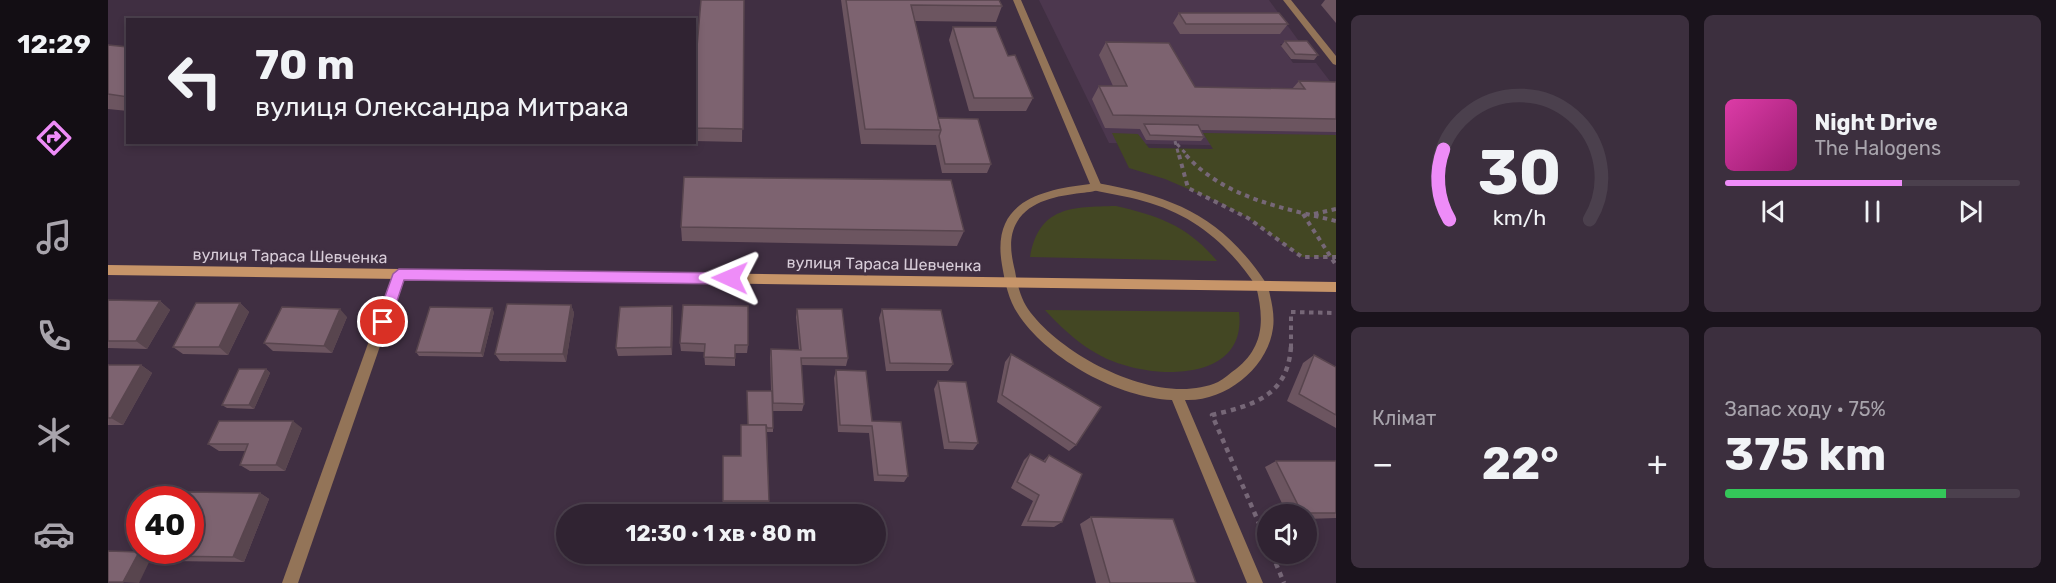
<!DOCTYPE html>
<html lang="uk">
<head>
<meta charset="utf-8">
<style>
  :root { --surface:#302332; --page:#3c2f3e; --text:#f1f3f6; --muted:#a8a4ac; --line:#4b404d; --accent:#ee8cf8 }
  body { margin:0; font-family:Rubik,sans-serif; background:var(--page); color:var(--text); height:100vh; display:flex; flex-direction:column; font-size:22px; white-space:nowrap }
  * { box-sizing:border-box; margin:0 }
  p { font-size:20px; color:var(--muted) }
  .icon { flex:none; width:33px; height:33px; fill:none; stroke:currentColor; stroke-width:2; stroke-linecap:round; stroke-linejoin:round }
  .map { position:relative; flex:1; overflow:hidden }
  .details { display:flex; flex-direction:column; gap:15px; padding:15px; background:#1a131c; width:720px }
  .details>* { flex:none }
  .guide { position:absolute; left:18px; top:18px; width:570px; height:126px; border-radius:0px; box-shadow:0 3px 9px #0003,0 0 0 2px var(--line); background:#302332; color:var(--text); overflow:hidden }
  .buttons { position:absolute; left:1149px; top:504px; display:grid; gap:12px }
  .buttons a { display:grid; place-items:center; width:60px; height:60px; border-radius:50%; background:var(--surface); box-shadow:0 3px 9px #0003,0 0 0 2px var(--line); font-size:30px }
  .speed { position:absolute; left:18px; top:486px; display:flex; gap:12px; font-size:30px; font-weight:700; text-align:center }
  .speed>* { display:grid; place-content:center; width:78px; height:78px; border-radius:50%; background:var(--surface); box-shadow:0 3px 9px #0003,0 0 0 2px var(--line); line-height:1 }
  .speed .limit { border:9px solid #d22; background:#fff; color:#111 }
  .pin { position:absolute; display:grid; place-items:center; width:51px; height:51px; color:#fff; margin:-26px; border:3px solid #fff; border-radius:50%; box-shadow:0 2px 6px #0007 }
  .me { position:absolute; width:66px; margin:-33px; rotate:271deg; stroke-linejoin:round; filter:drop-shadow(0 0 4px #0008) }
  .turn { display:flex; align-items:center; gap:21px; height:126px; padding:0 30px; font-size:27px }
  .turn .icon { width:78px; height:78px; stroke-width:2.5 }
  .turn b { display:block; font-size:42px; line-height:51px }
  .big { font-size:45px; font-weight:700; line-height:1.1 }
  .details .tile { flex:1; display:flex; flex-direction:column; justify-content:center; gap:9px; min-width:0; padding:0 21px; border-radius:9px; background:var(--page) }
  .details .dial { align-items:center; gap:0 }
  .dial svg { height:156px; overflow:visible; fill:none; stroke:var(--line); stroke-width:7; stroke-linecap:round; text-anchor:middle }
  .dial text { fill:var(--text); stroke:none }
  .song { display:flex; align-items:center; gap:18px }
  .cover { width:72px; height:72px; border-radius:9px; background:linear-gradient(135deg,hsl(320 70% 55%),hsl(320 70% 35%)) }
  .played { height:6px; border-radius:3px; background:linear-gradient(90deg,var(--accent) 60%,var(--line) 60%) }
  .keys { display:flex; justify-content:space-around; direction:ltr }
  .heat { display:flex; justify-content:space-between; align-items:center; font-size:33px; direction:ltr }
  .charge { height:9px; border-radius:4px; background:linear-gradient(90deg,#34c759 75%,var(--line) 0) }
  .details .tiles { flex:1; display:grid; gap:15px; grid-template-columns:repeat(2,1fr) }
  .trip { position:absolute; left:448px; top:504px; width:330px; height:60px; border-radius:30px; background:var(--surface); box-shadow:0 3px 9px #0003,0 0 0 2px var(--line); font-weight:700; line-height:60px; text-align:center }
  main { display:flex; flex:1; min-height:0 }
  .tab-bar { display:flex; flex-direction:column; width:108px; justify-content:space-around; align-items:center; background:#130e14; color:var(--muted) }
  .tab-bar .icon { width:42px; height:42px }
  .tab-bar .on { color:var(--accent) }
  .tab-bar b { font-size:27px; color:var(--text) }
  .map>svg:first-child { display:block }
</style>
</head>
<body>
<main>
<nav class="tab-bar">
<b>12:29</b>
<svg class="icon on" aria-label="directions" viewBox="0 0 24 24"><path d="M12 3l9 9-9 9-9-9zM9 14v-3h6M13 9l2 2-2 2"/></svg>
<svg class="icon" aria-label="music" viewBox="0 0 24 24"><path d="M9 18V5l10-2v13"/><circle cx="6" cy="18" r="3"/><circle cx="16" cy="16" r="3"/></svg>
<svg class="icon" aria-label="phone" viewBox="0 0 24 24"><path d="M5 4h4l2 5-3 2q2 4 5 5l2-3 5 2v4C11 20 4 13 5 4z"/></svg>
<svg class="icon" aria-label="climate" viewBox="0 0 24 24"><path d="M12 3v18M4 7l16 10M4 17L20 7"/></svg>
<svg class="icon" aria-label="car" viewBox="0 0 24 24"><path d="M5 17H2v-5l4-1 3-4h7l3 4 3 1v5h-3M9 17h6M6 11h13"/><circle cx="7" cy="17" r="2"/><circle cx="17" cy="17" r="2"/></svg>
</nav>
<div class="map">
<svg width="1228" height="583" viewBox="0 0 1228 583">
  <rect width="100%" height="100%" fill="#402f42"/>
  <path fill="#4c374e" d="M 931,0 L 1161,0 L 1193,44 L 1172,44 L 1185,63 L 1208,63 L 1228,89 L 1228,148 L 1001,143 Z"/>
  <g fill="#434723">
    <path d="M 1004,133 L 1030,134 L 1041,148 L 1105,149 L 1095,133 L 1228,135 L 1228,257 L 1194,257 L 1140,218 L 1113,203 L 1057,179 L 1021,168 Z"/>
    <path d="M 1008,206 C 1051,216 1080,226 1109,261 L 922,257 C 931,206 964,207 1008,206 Z"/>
    <path d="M 937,310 L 1131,312 C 1139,377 1060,379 1016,365 C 984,356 959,334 937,310 Z"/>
  </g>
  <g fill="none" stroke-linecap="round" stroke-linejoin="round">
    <g stroke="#766777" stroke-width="3" stroke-dasharray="4 4" stroke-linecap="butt">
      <path d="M 1067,141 L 1071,156"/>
      <path d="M 1069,144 L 1080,156"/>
    </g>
    <g stroke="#766777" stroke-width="4" stroke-dasharray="4.5 4.5" stroke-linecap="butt">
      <path d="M 1071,155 L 1080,188 L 1140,218 L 1194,257 L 1228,257"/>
      <path d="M 1078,155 C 1116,198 1175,208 1228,221"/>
      <path d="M 1195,214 L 1228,265"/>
      <path d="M 1206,214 L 1228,209"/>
      <path d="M 1183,348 L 1183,312 L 1228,313"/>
    </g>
    <g stroke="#766777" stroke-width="4.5" stroke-dasharray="5 5" stroke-linecap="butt">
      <path d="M 1160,544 L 1104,415 C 1146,405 1180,396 1183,346"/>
      <path d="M 1164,554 L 1176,583"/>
    </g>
    <path fill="#937458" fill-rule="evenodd" d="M 989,183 C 1067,197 1113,216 1158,283 L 1160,286 L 1158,289 L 1150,289 C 1121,245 1087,215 1035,201 C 1019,196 1002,194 985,190 L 984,187 L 985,184 Z"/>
    <g fill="#937458" fill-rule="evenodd">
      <path d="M 905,0 L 913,0 L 994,187 C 989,192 981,192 973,193 C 950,196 922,200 909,222 C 900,237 903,255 907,271 C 909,284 913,299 920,309 C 954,357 1052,408 1110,382 C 1116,379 1122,373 1128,369 C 1157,346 1156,318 1148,286 L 1150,283 L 1158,283 L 1160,286 C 1163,300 1167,314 1165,328 C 1160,368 1117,402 1077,400 L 1155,583 L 1139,583 L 1064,400 C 1011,398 942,360 912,317 C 901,302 897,283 894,265 C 883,202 931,190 982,184 Z"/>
      <path d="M 1175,0 L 1183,0 L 1228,56 L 1228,65 L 1225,64 Z"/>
      <path d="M 291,269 L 295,271 L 297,274 L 190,583 L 174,583 L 285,274 L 287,271 Z"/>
    </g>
    <path fill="#c79569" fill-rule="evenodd" d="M 0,265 L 1228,282 L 1228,292 L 0,275 Z"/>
  </g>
  <g fill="#6c5560">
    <path d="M 636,0 L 634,142 L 586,141 L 586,82 Z"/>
    <path d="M 733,0 L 891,0 L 894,6 L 888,22 L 807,21 L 830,118 L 883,164 L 879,173 L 834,173 L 828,145 L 753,144 Z"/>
    <path d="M 1217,0 L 1228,0 L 1228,23 L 1213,5 Z"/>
    <path d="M 1071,13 L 1180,24 L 1172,34 L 1072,34 L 1065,23 Z"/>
    <path d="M 845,27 L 900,56 L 925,98 L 918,111 L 861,111 L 841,40 Z"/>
    <path d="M 1177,41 L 1210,55 L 1206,60 L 1183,59 L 1173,46 Z"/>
    <path d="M 998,42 L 1087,87 L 1184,89 L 1191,81 L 1228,82 L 1228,132 L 1093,130 L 1096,137 L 1093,141 L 1038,140 L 1032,129 L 997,128 L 984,99 L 991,86 L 1005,86 L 991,55 Z"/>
    <path d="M 0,45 L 20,47 L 20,111 L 0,109 Z"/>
    <path d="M 573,227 L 856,231 L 849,246 L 574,241 Z"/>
    <path d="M 0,300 L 52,301 L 62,310 L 39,349 L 0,348 Z"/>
    <path d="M 132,303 L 141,312 L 120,355 L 75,354 L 65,347 Z"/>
    <path d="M 463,305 L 466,313 L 458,362 L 392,361 L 387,354 Z"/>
    <path d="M 689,309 L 740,358 L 738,366 L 693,365 L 696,404 L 694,411 L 665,411 L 665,432 L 659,432 L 661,501 L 660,507 L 615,507 L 615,456 L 633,456 L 633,425 L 640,425 L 663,391 L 662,357 L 663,349 L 691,350 L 688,317 Z"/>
    <path d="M 774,309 L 845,364 L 840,371 L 778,371 L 771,318 Z"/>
    <path d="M 386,312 L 375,357 L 311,356 L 308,352 Z"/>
    <path d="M 565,315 L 564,355 L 510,356 L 508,348 Z"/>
    <path d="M 239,317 L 224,353 L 165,351 L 156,343 Z"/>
    <path d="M 572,343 L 640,345 L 639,353 L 627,353 L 627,366 L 597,365 L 596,352 L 573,351 Z"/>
    <path d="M 903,354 L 968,445 L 961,451 L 889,402 L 897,362 Z"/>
    <path d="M 1206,355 L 1228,367 L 1228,428 L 1179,401 L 1195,363 Z"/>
    <path d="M 0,365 L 33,365 L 44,373 L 15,425 L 0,425 Z"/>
    <path d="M 158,369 L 162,373 L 146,409 L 119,408 L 114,405 Z"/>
    <path d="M 728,370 L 764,421 L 800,476 L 796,482 L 766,481 L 761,433 L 730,432 L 726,378 Z"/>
    <path d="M 830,381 L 870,443 L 865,450 L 836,449 L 826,389 Z"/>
    <path d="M 194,428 L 177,471 L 142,471 L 132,465 L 138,451 L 111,451 L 100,444 Z"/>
    <path d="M 922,454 L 935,461 L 941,455 L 954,522 L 946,527 L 913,526 L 925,501 L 903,488 L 916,460 Z"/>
    <path d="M 1168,461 L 1228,461 L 1228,518 L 1198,519 L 1198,514 L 1179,514 L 1157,467 Z"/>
    <path d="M 152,493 L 161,499 L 136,562 L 63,561 L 51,556 Z"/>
    <path d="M 983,517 L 1088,583 L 988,583 L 972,524 Z"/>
  </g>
  <g fill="#58454e">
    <path d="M 52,301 L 62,310 L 39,349 L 28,341 Z"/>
    <path d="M 132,303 L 141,312 L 120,355 L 111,347 Z"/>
    <path d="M 463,305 L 466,313 L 458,362 L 455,354 Z"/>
    <path d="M 564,306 L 565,315 L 564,355 L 563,347 Z"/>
    <path d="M 384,308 L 386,312 L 375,357 L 373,353 Z"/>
    <path d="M 232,309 L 239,317 L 224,353 L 216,346 Z"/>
    <path d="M 33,365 L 44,373 L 15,425 L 3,418 Z"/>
    <path d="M 158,369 L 162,373 L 146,409 L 141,405 Z"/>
    <path d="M 185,421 L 194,428 L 177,471 L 168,465 Z"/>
    <path d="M 152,493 L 161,499 L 136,562 L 125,557 Z"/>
    <path d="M 31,552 L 44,556 L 31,583 L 15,582 Z"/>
  </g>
  <g fill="#7d6370" stroke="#58454e" stroke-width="1.5">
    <path d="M 593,0 L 636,0 L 635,129 L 586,128 L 586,82 Z"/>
    <path d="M 738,0 L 891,0 L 894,6 L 803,5 L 833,130 L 757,129 Z"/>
    <path d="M 1071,13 L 1171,13 L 1180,24 L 1078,24 Z"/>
    <path d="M 845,27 L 888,27 L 900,56 L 907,55 L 925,98 L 866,98 Z"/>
    <path d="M 1177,41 L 1199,41 L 1210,55 L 1187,54 Z"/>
    <path d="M 998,42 L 1061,43 L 1087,87 L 1197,89 L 1191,81 L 1228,82 L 1228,119 L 1005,115 L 991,86 L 1019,86 Z"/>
    <path d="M 0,45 L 20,47 L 20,97 L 0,94 Z"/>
    <path d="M 830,118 L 870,119 L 883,164 L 837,164 L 831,136 L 833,130 Z"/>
    <path d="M 1036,124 L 1090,125 L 1096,137 L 1042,135 Z"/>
    <path d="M 576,177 L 843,180 L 856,231 L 573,227 Z"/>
    <path d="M 0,300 L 52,301 L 28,341 L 0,341 Z"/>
    <path d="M 88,303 L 132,303 L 111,347 L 65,347 Z"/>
    <path d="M 399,304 L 463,305 L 455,354 L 387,354 Z"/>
    <path d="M 575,305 L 640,306 L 640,345 L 627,345 L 627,358 L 596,357 L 597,344 L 572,343 Z"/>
    <path d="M 564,306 L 563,347 L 508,348 L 512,307 Z"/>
    <path d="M 174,307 L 232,309 L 216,346 L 156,343 Z"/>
    <path d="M 322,307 L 384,308 L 373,353 L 308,352 Z"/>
    <path d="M 689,309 L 734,309 L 740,358 L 693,358 L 696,404 L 665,403 L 663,349 L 693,350 Z"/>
    <path d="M 774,309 L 833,310 L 845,364 L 782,363 Z"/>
    <path d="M 903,354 L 993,407 L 968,445 L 894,395 Z"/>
    <path d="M 1206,355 L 1228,367 L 1228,415 L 1191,394 Z"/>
    <path d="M 0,365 L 33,365 L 3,418 L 0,418 Z"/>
    <path d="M 131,369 L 158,369 L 141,405 L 114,405 Z"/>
    <path d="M 728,370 L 758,371 L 764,421 L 793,422 L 800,476 L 770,475 L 764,426 L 732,425 Z"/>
    <path d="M 830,381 L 858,382 L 870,443 L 841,442 Z"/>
    <path d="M 639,391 L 664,391 L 665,428 L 659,428 L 658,425 L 640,425 Z"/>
    <path d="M 111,421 L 185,421 L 168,465 L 132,465 L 140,444 L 100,444 Z"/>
    <path d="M 633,425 L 658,425 L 661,501 L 615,501 L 615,456 L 633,456 Z"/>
    <path d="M 922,454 L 937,462 L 941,455 L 974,474 L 954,522 L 920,521 L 931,495 L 909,482 Z"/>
    <path d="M 1168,461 L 1228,461 L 1228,513 L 1194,513 Z"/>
    <path d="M 81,492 L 152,493 L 125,557 L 51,556 L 53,550 L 82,550 L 82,500 L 77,500 Z"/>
    <path d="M 983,517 L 1065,519 L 1088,583 L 1002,583 Z"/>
    <path d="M 0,551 L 31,552 L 15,582 L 0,582 Z"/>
  </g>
  <path fill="#ee8cf8" stroke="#9b5ba1" stroke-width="1.5" d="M 291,269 L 622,273 L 629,278 L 622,284 L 296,280 L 282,322 L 280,326 L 270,326 L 268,322 L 285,274 Z"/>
  <g text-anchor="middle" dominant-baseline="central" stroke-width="6" stroke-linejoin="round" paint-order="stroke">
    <g font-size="16" fill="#d8cdd9" stroke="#402f42">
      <text transform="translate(182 256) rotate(1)">вулиця Тараса Шевченка</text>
      <text transform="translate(776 264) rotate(1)">вулиця Тараса Шевченка</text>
    </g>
  </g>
</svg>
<div class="buttons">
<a><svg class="icon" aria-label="sound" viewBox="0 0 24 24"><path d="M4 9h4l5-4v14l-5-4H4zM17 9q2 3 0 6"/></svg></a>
</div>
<div class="speed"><div class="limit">40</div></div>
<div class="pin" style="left:275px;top:322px;background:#d93025"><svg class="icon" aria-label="arrive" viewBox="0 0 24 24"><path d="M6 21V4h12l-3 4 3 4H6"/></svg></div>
<svg class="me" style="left:622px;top:278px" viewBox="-20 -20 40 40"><path d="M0-17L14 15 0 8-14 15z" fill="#ee8cf8" stroke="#fff" stroke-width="4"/></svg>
<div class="trip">12:30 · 1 хв · 80 m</div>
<div class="guide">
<div class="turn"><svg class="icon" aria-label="left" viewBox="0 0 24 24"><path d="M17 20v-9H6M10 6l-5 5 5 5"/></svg><div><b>70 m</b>вулиця Олександра Митрака</div></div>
</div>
</div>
<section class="details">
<div class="tiles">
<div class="tile dial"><svg viewBox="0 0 100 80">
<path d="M14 69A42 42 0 1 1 86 69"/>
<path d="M14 69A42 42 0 0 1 11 33" stroke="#ee8cf8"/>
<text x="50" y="56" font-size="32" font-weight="700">30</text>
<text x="50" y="72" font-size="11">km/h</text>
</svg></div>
<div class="tile">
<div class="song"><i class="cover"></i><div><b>Night Drive</b><p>The Halogens</p></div></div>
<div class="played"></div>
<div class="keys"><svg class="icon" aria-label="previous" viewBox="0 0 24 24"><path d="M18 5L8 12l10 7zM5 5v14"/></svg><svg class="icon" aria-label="pause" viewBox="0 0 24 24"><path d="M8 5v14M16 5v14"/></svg><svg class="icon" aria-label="next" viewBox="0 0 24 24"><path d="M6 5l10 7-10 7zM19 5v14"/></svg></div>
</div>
<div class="tile"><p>Клімат</p>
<div class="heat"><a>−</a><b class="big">22°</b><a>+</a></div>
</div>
<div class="tile"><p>Запас ходу · 75%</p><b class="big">375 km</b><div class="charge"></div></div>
</div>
</section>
</main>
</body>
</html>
